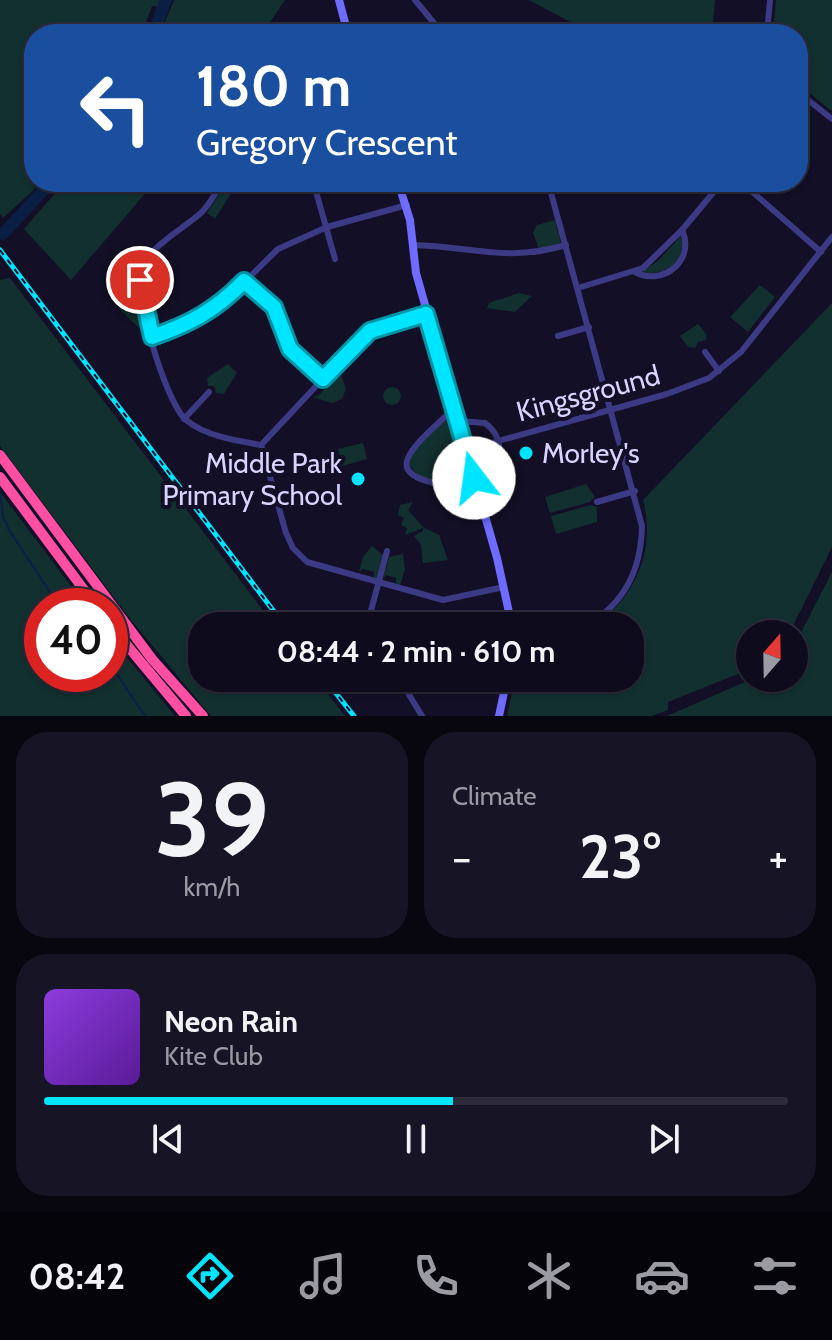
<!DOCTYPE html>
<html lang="en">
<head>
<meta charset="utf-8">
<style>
  :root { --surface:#0e0b1c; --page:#171425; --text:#f1f3f6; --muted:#9b9ba3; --line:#2e2b3b; --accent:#00e5ff }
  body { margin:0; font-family:Cabin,sans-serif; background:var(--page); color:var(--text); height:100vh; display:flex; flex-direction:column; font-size:30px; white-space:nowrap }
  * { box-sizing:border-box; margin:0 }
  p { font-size:26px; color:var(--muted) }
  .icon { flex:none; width:44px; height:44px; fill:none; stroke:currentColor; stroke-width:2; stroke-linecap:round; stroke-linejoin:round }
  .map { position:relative; height:716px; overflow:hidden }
  .panel { display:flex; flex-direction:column; gap:16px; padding:16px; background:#08060f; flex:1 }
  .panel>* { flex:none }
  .hud { position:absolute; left:24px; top:24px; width:784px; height:168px; border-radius:32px; box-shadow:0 2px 6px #0004,0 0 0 2px var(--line); background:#1a4fa0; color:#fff; overflow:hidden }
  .needle { width:52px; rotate:20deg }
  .tools { position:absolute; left:736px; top:620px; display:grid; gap:16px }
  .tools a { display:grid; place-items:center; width:72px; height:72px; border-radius:50%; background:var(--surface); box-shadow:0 2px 6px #0004,0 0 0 2px var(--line); font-size:40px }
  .speed { position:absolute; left:24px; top:588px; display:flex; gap:16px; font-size:40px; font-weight:700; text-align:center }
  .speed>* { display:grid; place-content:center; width:104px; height:104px; border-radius:50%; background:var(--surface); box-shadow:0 2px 6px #0004,0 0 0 2px var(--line); line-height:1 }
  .speed .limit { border:12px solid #d22; background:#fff; color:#111 }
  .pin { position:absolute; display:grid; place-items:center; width:68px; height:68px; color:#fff; margin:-34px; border:4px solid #fff; border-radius:50%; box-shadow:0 2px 8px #0007 }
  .me { position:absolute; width:88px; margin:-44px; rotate:345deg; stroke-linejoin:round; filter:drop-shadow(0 0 6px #0008) }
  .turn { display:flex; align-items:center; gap:28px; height:168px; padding:0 40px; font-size:36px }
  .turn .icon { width:104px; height:104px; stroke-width:2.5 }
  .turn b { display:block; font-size:56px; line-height:68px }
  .big { font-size:60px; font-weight:800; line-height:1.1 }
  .panel .tile { flex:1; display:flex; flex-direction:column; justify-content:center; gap:12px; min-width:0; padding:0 28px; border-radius:32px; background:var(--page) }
  .panel .dial { align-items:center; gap:0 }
  .dial b { font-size:104px; line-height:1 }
  .song { display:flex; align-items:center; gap:24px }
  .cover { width:96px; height:96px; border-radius:12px; background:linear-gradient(135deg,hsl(270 70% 55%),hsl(270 70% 35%)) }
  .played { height:8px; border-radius:4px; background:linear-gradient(90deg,var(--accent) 55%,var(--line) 55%) }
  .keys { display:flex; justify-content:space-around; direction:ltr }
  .heat { display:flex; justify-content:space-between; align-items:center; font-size:44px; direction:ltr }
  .panel .tiles { flex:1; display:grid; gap:16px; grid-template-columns:1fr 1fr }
  .tile:last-child { grid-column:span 2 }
  .trip { position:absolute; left:188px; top:612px; width:456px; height:80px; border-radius:32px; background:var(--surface); box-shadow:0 2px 6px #0004,0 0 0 2px var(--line); font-weight:800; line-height:80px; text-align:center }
  .tab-bar { display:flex; height:128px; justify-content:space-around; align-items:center; background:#06040b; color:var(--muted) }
  .tab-bar .icon { width:56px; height:56px }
  .tab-bar .selected { color:var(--accent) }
  .tab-bar b { font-size:36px; color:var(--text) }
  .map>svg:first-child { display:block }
</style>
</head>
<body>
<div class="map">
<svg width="832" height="716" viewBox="0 0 832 716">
  <rect width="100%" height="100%" fill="#130f26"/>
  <g fill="#12302f">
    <path d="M 0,0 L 161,0 L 158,7 L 152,6 L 142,34 L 34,34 L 34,182 L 42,182 L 3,218 L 0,214 Z"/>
    <path d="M 174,0 L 285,0 L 262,34 L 160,34 Z"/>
    <path d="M 529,0 L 715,0 L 712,34 L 593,34 Z"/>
    <path d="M 776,0 L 832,0 L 832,111 L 798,84 L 798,34 L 773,34 Z"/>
    <path d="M 65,182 L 155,182 L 71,280 L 24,229 Z"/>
    <path d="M 224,187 L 232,192 L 215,219 L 207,213 Z"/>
    <path d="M 555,220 L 561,243 L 539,250 L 533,232 L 537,225 Z"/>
    <path d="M 681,236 C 687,261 666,277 642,272 L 659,260 Z"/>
    <path d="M 137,258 L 142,260 L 133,265 L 131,294 L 119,296 L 116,283 Z"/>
    <path d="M 10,278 L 275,626 L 202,626 L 202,678 L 315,678 L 345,716 L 211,716 L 131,620 L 0,446 L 0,280 Z"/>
    <path d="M 760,285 L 775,297 L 748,332 L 730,317 Z"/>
    <path d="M 519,293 L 532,296 L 515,312 L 487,308 L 489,303 Z"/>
    <path d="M 131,296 L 140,326 L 144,325 L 148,336 L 120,310 L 119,298 Z"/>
    <path d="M 832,303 L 832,547 L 789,634 L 750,634 L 750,669 L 668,702 L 668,710 L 652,716 L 507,716 L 515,678 L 630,678 L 630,626 L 594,626 C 636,597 656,550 643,500 Z"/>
    <path d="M 698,324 L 707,335 L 706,340 L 698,342 L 695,348 L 688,347 L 680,336 Z"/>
    <path d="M 228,364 L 237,373 L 224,394 L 216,393 L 214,386 L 208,386 L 207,378 Z"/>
    <path d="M 339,369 L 346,389 L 342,399 L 332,403 L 312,397 L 318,396 L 337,376 L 335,373 Z"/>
    <circle cx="392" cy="396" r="9"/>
    <path d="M 447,419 L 449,420 L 467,487 C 447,483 420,484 410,465 L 412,449 Z"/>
    <path d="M 363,443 L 367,459 L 342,466 L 338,449 Z"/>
    <path d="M 586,484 L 595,497 L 590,502 L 550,513 L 545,497 Z"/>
    <path d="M 0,492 L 86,606 L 42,606 L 42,674 L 110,674 L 110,637 L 175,716 L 0,716 Z"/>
    <path d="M 413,502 L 408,510 L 423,527 L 439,535 L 448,560 L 423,563 L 421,545 L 414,536 L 423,531 L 423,528 L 405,535 L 407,528 L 401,525 L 404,518 L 398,515 L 400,505 Z"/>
    <path d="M 591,505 L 597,507 L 597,522 L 556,534 L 551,516 Z"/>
    <path d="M 372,546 L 384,556 L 377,579 L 373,577 L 374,572 L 363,569 L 359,572 L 363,557 Z"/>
    <path d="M 403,554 L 405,569 L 400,585 L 396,583 L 396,578 L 386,575 L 383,579 L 389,557 Z"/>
    <path d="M 832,572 L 832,716 L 667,716 L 754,678 L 794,678 L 794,646 Z"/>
  </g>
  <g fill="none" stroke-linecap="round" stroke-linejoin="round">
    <g stroke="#0a1f44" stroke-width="2">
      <path d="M 0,491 L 3,516 L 9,530 L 59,606"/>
      <path d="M 110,664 L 145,716"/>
    </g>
    <g stroke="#0a1f44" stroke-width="12">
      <path d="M 153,34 L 166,0"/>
      <path d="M 3,234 L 51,182"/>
    </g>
    <g stroke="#3d3a85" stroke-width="6">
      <path d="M 415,0 L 443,34"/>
      <path d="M 767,34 L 770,0"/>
      <path d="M 798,92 L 832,119"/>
      <path d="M 222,182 C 216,192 210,204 202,212 C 183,229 155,243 143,265 C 131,289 166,403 186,420 C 205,436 237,441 261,445"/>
      <path d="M 548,182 L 642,526 C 641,570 625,603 586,626"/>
      <path d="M 741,182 L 821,252"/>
      <path d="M 317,195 L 335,259"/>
      <path d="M 412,245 C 473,246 504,263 566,245"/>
      <path d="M 635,272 C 663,287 696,260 682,230 L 722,182"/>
      <path d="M 244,281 L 274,307 L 290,349 L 323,379"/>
      <path d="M 578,288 L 643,268 L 682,230"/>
      <path d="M 426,314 L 379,327 L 363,336 L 261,445 L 286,533 L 293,548 L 307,562 L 443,600 L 504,587"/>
      <path d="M 558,336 L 589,327"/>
      <path d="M 152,337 L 190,324 L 218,308 L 278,249 L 327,227 L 407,205"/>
      <path d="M 705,352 L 719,371"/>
      <path d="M 455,408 C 389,466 385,478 477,491"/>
      <path d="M 184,419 L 209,392"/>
      <path d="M 459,421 L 485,423 C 509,441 501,470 474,478"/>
      <path d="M 466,450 L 667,394 L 709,378 L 741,352 L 832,237"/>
      <path d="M 597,502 L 635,491"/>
      <path d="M 370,626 L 369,618 L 387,551"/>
      <path d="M 399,678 L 422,716"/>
      <path d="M 404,684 L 414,678"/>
    </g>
    <g stroke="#6f6bff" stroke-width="8">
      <path d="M 339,0 L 348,34"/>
      <path d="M 398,182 L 410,220 L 416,273 L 497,558 L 512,626"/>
      <path d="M 499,716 L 507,678"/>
    </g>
    <g stroke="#ff4fa3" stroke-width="10">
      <path d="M 0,455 L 152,659 L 203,716"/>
      <path d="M 0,477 L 96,606"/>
      <path d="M 110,625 L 186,716"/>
    </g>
    <defs>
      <g id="rail">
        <path d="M 0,250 L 285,626"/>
        <path d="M 324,678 L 354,716"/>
      </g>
    </defs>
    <use href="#rail" stroke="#00e5ff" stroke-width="5"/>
    <use href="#rail" stroke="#130f26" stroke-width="2" stroke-dasharray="6" stroke-linecap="butt"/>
  </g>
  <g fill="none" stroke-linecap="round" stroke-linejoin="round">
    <defs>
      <path id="route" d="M 140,280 L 152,337 C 190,324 216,310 244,281 L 274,307 L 290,349 L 323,379 L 370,331 L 426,314 L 474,478"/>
    </defs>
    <use href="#route" stroke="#0095a6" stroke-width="20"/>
    <use href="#route" stroke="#00e5ff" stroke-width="14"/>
  </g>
  <g fill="#00e5ff" stroke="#130f26" stroke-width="3">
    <circle cx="526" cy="453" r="8"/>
    <circle cx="358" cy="479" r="8"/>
  </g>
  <g text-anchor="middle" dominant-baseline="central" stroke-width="8" stroke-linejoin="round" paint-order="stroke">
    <g font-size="28" fill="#d9d4ff" stroke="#130f26">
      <text transform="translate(588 393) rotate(-15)">Kingsground</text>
    </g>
    <g font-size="28" fill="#d9d4ff" stroke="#130f26" text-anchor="start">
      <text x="542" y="453">Morley's</text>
      <text x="342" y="463" text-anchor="end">Middle Park<tspan x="342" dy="32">Primary School</tspan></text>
    </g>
  </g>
</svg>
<div class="tools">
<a><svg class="needle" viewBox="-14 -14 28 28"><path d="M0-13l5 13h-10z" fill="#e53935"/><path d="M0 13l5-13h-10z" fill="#9b9ba3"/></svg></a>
</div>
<div class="speed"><div class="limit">40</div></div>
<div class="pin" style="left:140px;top:280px;background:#d93025"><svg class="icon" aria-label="arrive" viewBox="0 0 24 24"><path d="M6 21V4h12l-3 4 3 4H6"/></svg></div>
<svg class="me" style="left:474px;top:478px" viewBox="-20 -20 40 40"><circle r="19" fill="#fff"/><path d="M0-13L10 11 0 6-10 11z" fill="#00e5ff"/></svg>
<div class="trip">08:44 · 2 min · 610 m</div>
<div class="hud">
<div class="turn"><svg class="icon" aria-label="left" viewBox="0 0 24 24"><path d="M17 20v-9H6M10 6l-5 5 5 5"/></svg><div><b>180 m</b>Gregory Crescent</div></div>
</div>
</div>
<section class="panel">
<div class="tiles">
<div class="tile dial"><b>39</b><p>km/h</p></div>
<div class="tile"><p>Climate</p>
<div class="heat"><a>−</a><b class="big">23°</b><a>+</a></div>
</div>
<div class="tile">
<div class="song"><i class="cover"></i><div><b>Neon Rain</b><p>Kite Club</p></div></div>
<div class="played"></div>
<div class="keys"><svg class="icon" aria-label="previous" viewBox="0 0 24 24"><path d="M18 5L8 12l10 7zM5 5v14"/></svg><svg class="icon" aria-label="pause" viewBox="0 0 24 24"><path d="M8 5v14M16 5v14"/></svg><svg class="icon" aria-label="next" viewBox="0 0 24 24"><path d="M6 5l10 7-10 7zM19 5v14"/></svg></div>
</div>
</div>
</section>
<nav class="tab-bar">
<b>08:42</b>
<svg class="icon selected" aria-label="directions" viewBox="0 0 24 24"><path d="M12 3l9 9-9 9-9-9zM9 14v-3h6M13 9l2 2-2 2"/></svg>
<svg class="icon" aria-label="music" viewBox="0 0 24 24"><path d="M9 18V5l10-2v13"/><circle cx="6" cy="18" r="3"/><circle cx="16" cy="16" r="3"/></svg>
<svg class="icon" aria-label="phone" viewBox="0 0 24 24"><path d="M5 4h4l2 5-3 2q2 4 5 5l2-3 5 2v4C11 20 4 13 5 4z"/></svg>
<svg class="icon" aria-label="climate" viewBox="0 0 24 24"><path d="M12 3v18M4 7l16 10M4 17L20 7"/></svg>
<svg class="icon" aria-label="car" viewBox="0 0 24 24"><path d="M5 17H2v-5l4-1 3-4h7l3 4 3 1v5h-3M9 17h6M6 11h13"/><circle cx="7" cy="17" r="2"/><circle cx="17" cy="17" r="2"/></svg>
<svg class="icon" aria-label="filters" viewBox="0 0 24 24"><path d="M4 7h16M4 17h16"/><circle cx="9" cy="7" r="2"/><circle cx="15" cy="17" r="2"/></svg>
</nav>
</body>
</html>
